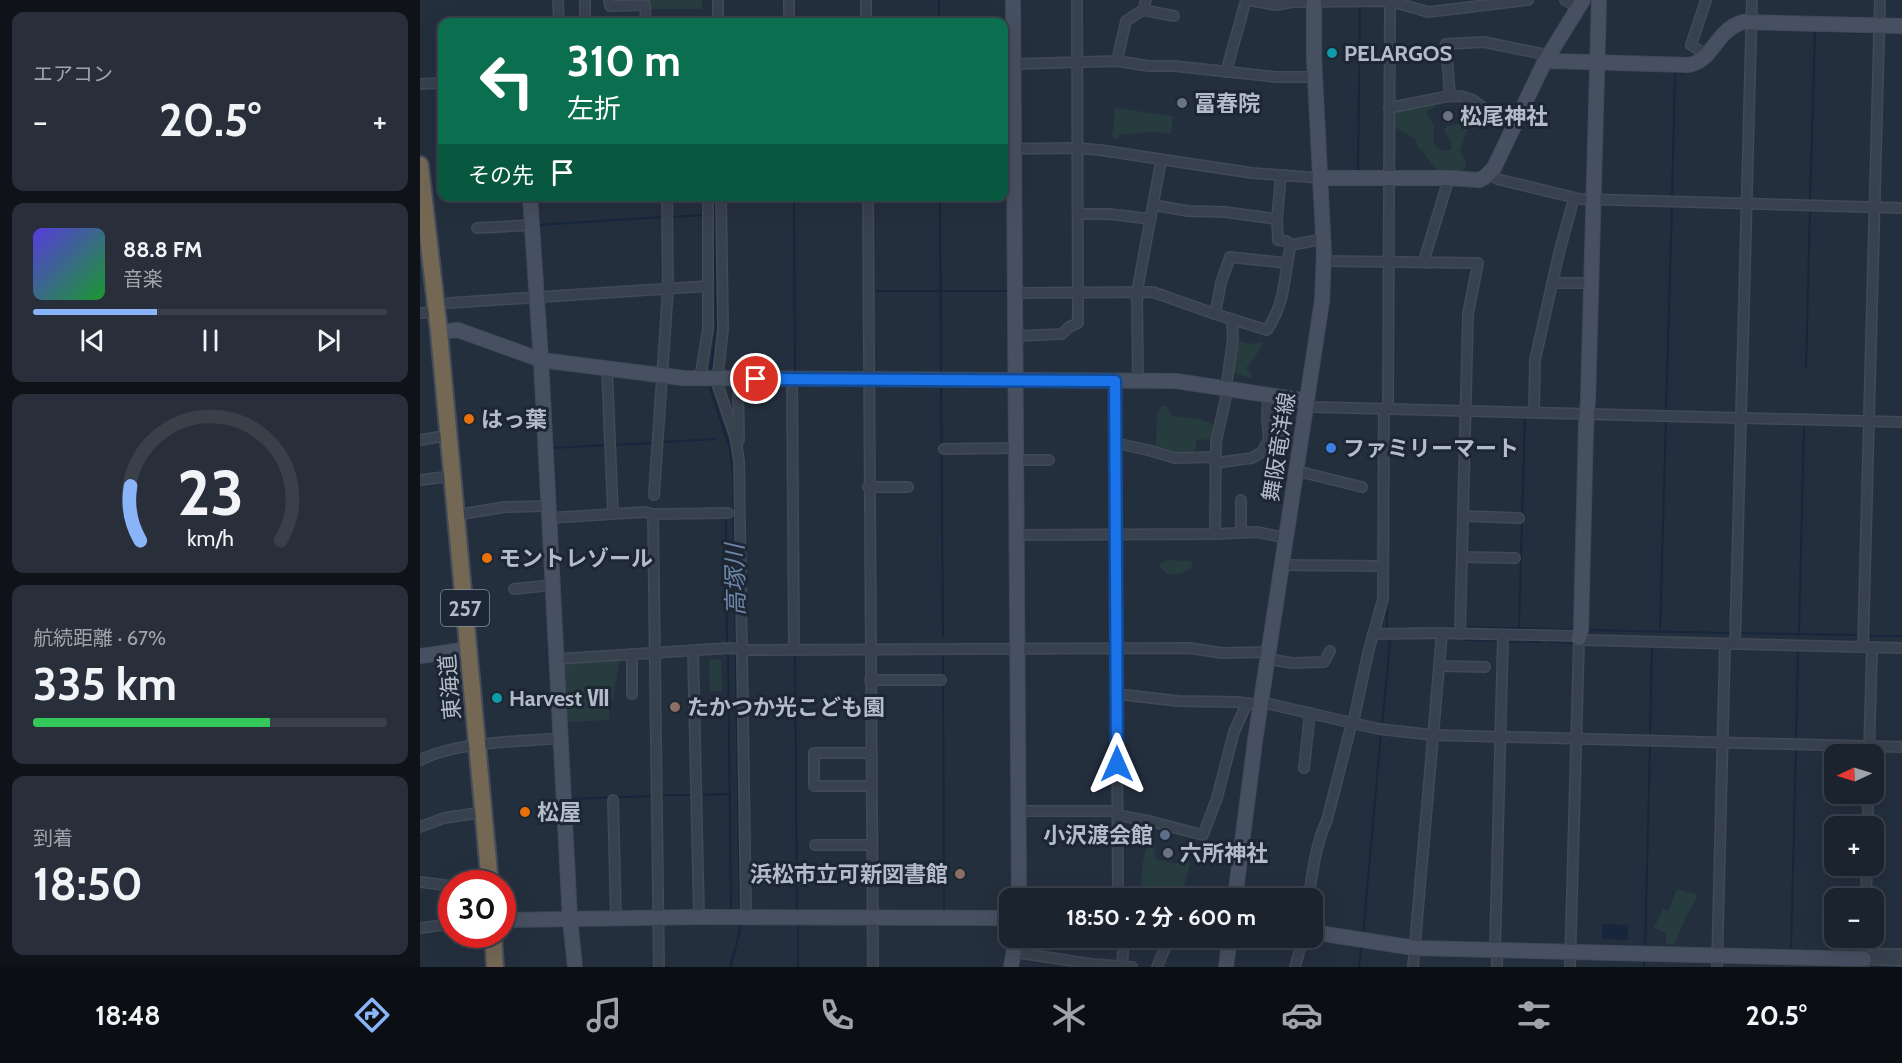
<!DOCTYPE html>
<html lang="ja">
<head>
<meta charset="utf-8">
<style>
  :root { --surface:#1b232e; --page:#282f3a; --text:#f1f3f6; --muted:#a0a4aa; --line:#39404a; --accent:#8ab4f8 }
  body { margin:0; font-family:Cabin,"Noto Sans JP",sans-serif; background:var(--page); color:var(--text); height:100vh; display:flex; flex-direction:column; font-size:22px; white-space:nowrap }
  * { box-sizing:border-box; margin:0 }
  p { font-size:20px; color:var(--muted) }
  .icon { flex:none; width:33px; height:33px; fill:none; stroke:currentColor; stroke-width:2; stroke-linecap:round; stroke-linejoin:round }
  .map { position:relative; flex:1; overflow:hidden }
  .sheet { display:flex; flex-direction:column; gap:12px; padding:12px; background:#0f1319; width:420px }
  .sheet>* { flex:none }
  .guide { position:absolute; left:18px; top:18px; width:570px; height:183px; border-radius:12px; box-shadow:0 6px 24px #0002,0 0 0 2px var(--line); background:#0b6e4f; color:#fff; overflow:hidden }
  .needle { width:39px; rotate:266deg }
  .controls { position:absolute; left:1404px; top:744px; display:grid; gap:12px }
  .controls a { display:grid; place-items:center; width:60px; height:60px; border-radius:12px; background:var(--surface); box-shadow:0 6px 24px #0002,0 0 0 2px var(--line); font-size:30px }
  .speed { position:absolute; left:18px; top:870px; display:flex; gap:12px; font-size:30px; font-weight:700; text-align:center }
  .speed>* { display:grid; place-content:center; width:78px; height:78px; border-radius:50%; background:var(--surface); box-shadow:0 6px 24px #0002,0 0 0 2px var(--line); line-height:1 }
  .speed .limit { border:9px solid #d22; background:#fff; color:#111 }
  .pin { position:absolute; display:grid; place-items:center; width:51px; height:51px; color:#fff; margin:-26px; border:3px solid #fff; border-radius:50%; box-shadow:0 2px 6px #0007 }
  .me { position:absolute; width:66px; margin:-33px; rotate:0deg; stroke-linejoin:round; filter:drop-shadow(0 0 4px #0008) }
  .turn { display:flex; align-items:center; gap:21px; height:126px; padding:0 30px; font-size:27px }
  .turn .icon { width:78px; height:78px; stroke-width:2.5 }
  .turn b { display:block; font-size:42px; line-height:51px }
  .then { display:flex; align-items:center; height:57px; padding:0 30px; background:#0003; gap:12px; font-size:22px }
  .big { font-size:45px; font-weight:700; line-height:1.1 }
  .sheet .widget { flex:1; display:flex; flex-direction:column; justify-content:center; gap:9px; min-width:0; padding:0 21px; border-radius:12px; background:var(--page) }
  .sheet .dial { align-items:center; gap:0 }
  .dial svg { height:156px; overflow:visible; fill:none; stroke:var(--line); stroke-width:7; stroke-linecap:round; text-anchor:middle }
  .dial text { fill:var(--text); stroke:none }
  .song { display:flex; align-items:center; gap:18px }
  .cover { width:72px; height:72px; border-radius:9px; background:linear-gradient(135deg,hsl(250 70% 55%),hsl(130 70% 35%)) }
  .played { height:6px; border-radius:3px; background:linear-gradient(90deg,var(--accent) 35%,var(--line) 35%) }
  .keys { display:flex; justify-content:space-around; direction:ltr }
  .heat { display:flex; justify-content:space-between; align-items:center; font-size:33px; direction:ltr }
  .charge { height:9px; border-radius:4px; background:linear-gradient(90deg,#34c759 67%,var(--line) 0) }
  .trip { position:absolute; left:579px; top:888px; width:324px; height:60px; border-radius:12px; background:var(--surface); box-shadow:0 6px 24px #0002,0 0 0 2px var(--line); font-weight:700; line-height:60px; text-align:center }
  .tabs { display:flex; height:96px; justify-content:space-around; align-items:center; background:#0b0e12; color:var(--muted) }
  .tabs .icon { width:42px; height:42px }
  .tabs .selected { color:var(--accent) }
  .tabs b { font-size:27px; color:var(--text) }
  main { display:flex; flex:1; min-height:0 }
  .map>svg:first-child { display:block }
</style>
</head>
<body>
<main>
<section class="sheet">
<div class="widget"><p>エアコン</p>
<div class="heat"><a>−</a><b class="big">20.5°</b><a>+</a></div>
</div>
<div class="widget">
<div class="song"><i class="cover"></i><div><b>88.8 FM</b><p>音楽</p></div></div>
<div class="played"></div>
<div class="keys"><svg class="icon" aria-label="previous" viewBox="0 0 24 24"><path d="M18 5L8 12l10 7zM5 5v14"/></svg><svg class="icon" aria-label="pause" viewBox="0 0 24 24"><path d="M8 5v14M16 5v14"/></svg><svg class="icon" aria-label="next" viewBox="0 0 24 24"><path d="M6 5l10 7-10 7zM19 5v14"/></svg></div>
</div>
<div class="widget dial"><svg viewBox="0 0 100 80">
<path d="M14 69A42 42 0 1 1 86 69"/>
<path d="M14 69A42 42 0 0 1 9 41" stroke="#8ab4f8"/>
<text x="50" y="56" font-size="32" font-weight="700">23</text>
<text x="50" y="72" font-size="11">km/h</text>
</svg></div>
<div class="widget"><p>航続距離 · 67%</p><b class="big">335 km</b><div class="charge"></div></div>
<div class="widget"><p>到着</p><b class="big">18:50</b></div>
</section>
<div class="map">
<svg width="1482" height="967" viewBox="0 0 1482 967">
  <rect width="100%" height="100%" fill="#242f3e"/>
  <g fill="#263c3f">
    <path d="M 193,0 L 282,0 L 282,9 L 229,9 L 228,1 L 193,2 Z"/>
    <path d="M 1014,102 L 1015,107 L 1008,110 L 1007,116 L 1014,125 L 1013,140 L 1017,148 L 1021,151 L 1031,150 L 1031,141 L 1024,130 L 1027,126 L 1041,124 L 1048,128 L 1040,151 L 1047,163 C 1045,166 1045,169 1042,171 C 1037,174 1022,173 1017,170 C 1009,164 1008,154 998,148 L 995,139 C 983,131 967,129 978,110 Z"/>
    <path d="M 695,108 L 753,116 L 751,134 L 733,132 L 699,135 L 698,139 L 692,138 Z"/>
    <path d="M 819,341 L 830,344 L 841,342 L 842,343 L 839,351 L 826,368 L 832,374 L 831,378 L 816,374 L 813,370 L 816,346 Z"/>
    <path d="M 742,406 L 746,406 L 752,416 C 768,418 784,416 796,428 L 793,439 L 777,440 L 774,455 L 752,454 L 748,448 L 743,451 L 736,450 L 737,413 Z"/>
    <path d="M 747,560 L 770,561 L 772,563 L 772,567 C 762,575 749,579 740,567 L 740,563 Z"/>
    <path d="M 200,658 L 193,698 L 189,707 L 189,720 L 144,722 L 141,666 L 144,662 Z"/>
    <path d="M 301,659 L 302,691 L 290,691 L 289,660 Z"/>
    <path d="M 731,841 L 736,844 L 735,855 L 736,859 L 756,864 L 763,859 L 769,860 L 770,864 L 761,898 L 721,898 C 721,885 721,849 731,841 Z"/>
    <path d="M 1257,889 L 1278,895 L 1265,919 L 1254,945 L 1246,944 L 1246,933 L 1234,928 L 1243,909 L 1248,911 Z"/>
  </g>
  <g fill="#17263c">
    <path d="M 293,197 L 297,197 L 299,329 L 290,384 L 312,450 L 314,473 L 321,930 L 312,967 L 309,967 L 319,930 L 312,473 L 309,450 L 288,384 L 295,329 Z"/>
    <path d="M 1182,924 L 1208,925 L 1208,940 L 1182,939 Z"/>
  </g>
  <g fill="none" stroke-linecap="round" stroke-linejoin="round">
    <g stroke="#17263c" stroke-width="2">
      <path d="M 143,0 L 144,22"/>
      <path d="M 519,0 L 519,22"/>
      <path d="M 1336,29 L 1454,33"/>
      <path d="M 1464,33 L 1482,33"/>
      <path d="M 938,172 L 940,4"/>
      <path d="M 374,196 L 375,374"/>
      <path d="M 520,196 L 521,374"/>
      <path d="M 1252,198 L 1255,73 C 1271,72 1283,71 1293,58"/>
      <path d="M 1390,202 L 1395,31"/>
      <path d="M 251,217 L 284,215"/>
      <path d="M 118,225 L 243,217"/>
      <path d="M 964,257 L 964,187"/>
      <path d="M 452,291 L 590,291"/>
      <path d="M 1386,368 L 1390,209"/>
      <path d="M 521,384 L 523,637"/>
      <path d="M 1246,411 L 1252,206"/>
      <path d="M 242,442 L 295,439"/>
      <path d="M 193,445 L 234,443"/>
      <path d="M 132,448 L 188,445"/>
      <path d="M 268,508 L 286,508"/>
      <path d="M 290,508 L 302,508"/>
      <path d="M 228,509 L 266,508"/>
      <path d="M 306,517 L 307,643"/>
      <path d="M 967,603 L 967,630"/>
      <path d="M 1044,627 L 1155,630"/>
      <path d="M 1019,628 L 1036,627"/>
      <path d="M 1099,629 L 1105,416"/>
      <path d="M 1166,630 L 1311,633"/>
      <path d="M 1240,632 L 1246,419"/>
      <path d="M 1319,633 L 1439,635"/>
      <path d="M 1379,634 L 1384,423"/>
      <path d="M 1447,636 L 1482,636"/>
      <path d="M 1045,640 L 1081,641"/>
      <path d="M 1085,641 L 1122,642"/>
      <path d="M 1129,642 L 1139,642"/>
      <path d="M 1142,642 L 1153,643"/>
      <path d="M 523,652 L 523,676"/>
      <path d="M 308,653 L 311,911"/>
      <path d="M 375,655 L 377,913"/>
      <path d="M 230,662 L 230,679"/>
      <path d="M 523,682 L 524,867"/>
      <path d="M 231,687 L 231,742"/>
      <path d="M 962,726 L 970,643 L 967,638"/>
      <path d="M 1230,737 L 1232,645"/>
      <path d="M 1376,741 L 1378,648"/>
      <path d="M 231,750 L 232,769"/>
      <path d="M 232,780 L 232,830"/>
      <path d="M 241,795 L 271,795"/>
      <path d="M 279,795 L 310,794"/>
      <path d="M 149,799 L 233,796"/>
      <path d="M 232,836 L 233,866"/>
      <path d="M 233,870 L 233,903"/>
      <path d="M 524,875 L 524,912"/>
      <path d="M 378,922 L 378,967"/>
      <path d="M 943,935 L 961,733"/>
      <path d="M 1448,948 L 1459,948 L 1461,951"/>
      <path d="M 1225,949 L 1230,745"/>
      <path d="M 1371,952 L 1376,746"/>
      <path d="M 939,967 L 941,946"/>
      <path d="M 1224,967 L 1224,958"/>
    </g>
    <defs>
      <g id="street">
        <path d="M 138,0 L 139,22"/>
        <path d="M 165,0 L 165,22"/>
        <path d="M 189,0 L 190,6 L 225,5 L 226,22"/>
        <path d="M 298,0 L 298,22"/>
        <path d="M 369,0 L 369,22"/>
        <path d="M 446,0 L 446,22"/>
        <path d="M 828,0 L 856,5 L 873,2 L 970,1 L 1008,12 L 1108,0"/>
        <path d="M 1145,0 L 1159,8"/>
        <path d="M 1286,0 L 1271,45 L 1287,55"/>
        <path d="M 723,10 L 754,16"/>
        <path d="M 697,61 L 706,21 L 723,10 L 726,0"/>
        <path d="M 593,64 L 697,61 L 729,66 L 754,66 L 856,77 L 895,77"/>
        <path d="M 806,72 L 826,0"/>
        <path d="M 0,84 L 22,83"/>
        <path d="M 1030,96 L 1026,44 L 1064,42 L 1123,54 L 1128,57"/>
        <path d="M 969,108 L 1024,97 L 1040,96 L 1053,100 L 1073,115 L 1095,126"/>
        <path d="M 584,149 L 657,148 L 680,150 L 832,173 L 900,178"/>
        <path d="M 1070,173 L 1077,179 L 1160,199 L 1482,208"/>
        <path d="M 861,175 L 857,219 L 858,240 L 866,241 L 871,245"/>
        <path d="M 301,196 L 303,329 L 297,383 L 315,436 L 319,461 L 326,917"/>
        <path d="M 448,196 L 453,967"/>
        <path d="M 733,205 L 768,211 L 805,212 L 857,219"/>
        <path d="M 658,214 L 689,214 L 731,219"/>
        <path d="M 57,228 L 112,225"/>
        <path d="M 904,261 L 1058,263 L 1048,314 L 1040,634"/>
        <path d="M 1005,263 L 1005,257 L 1029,178"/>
        <path d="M 1132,283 L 1172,283"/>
        <path d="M 595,293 L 733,292 L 795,314 L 847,330 C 867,300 863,277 871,245 L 903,239"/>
        <path d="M 29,303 L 288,286"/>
        <path d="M 0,313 L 17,312"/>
        <path d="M 795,314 L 801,283 L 810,257 L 866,263"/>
        <path d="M 595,336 L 642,334 L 649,327 L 658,323 L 657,0"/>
        <path d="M 187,369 L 193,514"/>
        <path d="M 280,378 L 288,329 L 288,196"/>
        <path d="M 318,379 L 319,440"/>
        <path d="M 372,379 L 374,649"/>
        <path d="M 695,381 L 698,898"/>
        <path d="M 718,381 L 717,292 L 741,161"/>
        <path d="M 806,388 L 813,339 L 812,319"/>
        <path d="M 887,404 L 893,407 L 1482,422"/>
        <path d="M 968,408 L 970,0"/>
        <path d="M 1114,412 L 1115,360 L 1139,253 L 1154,198"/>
        <path d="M 849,439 L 881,442"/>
        <path d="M 0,440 L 29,435"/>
        <path d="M 695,443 L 728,450 L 755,458 L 795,457"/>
        <path d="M 524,449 L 596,448"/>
        <path d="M 596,460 L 629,460"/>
        <path d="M 795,463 L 832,458 L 842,452 L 849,439 L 847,419 L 848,395"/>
        <path d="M 877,471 L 942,487"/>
        <path d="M 0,480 L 32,476"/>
        <path d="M 448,487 L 488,487"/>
        <path d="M 234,495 L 248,289 L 247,196"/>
        <path d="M 821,500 L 821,533"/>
        <path d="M 36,515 L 85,507 L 128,506"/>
        <path d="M 1043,516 L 1099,518"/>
        <path d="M 129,518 L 225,512 L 233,514"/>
        <path d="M 795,534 L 796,442 L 808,388"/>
        <path d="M 597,535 L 795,534 L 837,532 L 866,538"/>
        <path d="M 1042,557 L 1095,558"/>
        <path d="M 862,565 L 963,566"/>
        <path d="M 94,589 L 133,585"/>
        <path d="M 953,634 L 1022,633 L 1154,636 L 1164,640 L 1482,648"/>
        <path d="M 1315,644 L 1332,0"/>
        <path d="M 1443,647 L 1460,0"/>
        <path d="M 273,650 L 279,917"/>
        <path d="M 212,654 L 212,694"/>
        <path d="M 137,659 L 310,648 L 328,650 L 769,648 L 802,653 L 849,652"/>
        <path d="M 848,659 L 872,663 L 904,662 L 910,651"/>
        <path d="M 1019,666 L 1065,667"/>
        <path d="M 450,680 L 521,680"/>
        <path d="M 697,694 L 758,701 L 817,702 L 832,704"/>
        <path d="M 841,702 L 959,729 L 1013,735 L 1482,747"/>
        <path d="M 450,753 L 394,753 L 394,786 L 451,786"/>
        <path d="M 1449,754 L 1452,648"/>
        <path d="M 0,760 C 39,741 98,742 141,738"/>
        <path d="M 884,768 L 890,713"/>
        <path d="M 193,800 L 196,918"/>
        <path d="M 598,811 L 697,811"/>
        <path d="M 697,815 L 729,821 L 783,835 L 797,798 L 814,732 L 827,703"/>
        <path d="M 1448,826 L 1448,794"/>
        <path d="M 0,827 L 24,818 L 64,812"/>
        <path d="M 395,845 L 451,845"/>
        <path d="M 0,882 L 32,886"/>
        <path d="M 889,898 C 892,872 896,844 907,820 L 931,726 L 934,719 L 948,653 L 963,599 L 964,409"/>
        <path d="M 1446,898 L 1447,866"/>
        <path d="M 0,928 L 32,924"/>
        <path d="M 1075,949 L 1083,635"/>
        <path d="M 594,952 L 671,964 L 712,967"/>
        <path d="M 1444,959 L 1458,954 L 1482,954"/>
        <path d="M 1447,959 L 1482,961"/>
        <path d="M 702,966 L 704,938"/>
        <path d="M 239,967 L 233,514 L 308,513"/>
        <path d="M 737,967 L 749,938"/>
        <path d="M 875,967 L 883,938"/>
        <path d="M 993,967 L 1022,633"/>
        <path d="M 1077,967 L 1077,950"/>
        <path d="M 1150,967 L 1159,638"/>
        <path d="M 1297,967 L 1305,644"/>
        <path d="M 1444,967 L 1445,938"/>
      </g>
      <g id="secondary">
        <path d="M 593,0 L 599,898"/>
        <path d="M 1127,59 L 1131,61 L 1268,65 C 1293,62 1295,30 1323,22 L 1482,26"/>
        <path d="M 900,178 L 1029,178 L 1059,180 L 1065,177 L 1074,168 L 1124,63 L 1163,0"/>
        <path d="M 110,196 L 121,360 L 150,919 L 155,967"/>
        <path d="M 19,332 L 38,330 L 121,360 L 263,378 L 756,381 L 881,400 L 887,404"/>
        <path d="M 1159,638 L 1161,629 L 1166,426 L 1168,400 L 1179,0"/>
        <path d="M 0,656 L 49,649"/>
        <path d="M 815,898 L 835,741 L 902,301 L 904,254 L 894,57 L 894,0"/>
        <path d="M 82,920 L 279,917 L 590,918"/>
        <path d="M 892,932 L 995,948 L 1444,959"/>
        <path d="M 591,967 L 596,938"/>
        <path d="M 806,967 L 810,938"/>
      </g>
      <g id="highway">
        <path d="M 0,165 L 19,332 L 70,884"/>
        <path d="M 73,934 L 75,967"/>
      </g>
    </defs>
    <use href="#street" stroke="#414a57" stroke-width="12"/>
    <use href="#secondary" stroke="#414a57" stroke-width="16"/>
    <use href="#highway" stroke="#434c59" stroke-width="20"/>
    <use href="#street" stroke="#38414e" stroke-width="9"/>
    <use href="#secondary" stroke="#465061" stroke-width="14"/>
    <use href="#highway" stroke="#746855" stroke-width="16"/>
  </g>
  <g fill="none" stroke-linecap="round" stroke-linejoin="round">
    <defs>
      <path id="route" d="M 336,379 L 695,381 L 697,764"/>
    </defs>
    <use href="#route" stroke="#114b97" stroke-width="15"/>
    <use href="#route" stroke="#1a73e8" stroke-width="10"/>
  </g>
  <g fill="#0f9aa8" stroke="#1d2633" stroke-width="2">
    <circle cx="912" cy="53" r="6"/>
    <circle cx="77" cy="698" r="6"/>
  </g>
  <g fill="#6b7280" stroke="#1d2633" stroke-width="2">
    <circle cx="762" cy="103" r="6"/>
    <circle cx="1028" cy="116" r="6"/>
    <circle cx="748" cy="853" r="6"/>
  </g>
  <g fill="#e8710a" stroke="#1d2633" stroke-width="2">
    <circle cx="49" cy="419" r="6"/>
    <circle cx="67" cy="558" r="6"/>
    <circle cx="105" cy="812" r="6"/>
  </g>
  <circle fill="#3f7fe0" stroke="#1d2633" stroke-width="2" cx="911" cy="448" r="6"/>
  <g fill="#8d6e63" stroke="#1d2633" stroke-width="2">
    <circle cx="255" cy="707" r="6"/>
    <circle cx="540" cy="874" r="6"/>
  </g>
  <circle fill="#5c6f8a" stroke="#1d2633" stroke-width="2" cx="745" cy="835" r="6"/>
  <g text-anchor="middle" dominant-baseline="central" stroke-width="6" stroke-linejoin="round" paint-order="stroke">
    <rect fill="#1d2633" stroke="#878f9c" stroke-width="1.5" x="21" y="590" width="48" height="36" rx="4.5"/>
    <g font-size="21" font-weight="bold" fill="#b4bcc9">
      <text x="45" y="608">257</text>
    </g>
    <g font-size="22" font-weight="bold" fill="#b4bcc9" stroke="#1d2633" text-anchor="start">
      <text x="924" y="53">PELARGOS</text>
      <text x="774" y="103">冨春院</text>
      <text x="1040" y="116">松尾神社</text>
      <text x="61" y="419">はっ葉</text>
      <text x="923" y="448">ファミリーマート</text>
      <text x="79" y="558">モントレゾール</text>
      <text x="89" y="698">Harvest Ⅶ</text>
      <text x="267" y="707">たかつか光こども園</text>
      <text x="117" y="812">松屋</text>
      <text x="733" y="835" text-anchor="end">小沢渡会館</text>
      <text x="760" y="853">六所神社</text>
      <text x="528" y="874" text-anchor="end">浜松市立可新図書館</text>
    </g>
    <g font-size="22" fill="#b4bcc9" stroke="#1d2633">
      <text transform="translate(859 447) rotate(-81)">舞阪竜洋線</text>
      <text transform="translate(30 687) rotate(-95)">東海道</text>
    </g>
    <g font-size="24" font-style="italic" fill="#6d86a8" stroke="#1d2633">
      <text transform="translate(315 580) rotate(-91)">高塚川</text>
    </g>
  </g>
</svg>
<div class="controls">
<a><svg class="needle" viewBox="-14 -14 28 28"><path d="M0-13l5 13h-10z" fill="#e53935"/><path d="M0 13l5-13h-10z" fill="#a0a4aa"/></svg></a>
<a>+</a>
<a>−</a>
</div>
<div class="speed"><div class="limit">30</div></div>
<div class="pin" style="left:336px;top:379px;background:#d93025"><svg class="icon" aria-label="arrive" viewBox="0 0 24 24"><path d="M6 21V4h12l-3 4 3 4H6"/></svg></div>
<svg class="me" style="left:697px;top:764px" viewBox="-20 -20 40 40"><path d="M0-17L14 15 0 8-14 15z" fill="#1a73e8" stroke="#fff" stroke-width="4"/></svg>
<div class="trip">18:50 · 2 分 · 600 m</div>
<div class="guide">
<div class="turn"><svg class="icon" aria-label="left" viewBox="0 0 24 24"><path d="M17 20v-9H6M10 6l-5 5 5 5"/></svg><div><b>310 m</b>左折</div></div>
<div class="then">その先<svg class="icon" aria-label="arrive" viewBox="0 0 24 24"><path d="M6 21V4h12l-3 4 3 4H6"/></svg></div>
</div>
</div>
</main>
<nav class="tabs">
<b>18:48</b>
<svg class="icon selected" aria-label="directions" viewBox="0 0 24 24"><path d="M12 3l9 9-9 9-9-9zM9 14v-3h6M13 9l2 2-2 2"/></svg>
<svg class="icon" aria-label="music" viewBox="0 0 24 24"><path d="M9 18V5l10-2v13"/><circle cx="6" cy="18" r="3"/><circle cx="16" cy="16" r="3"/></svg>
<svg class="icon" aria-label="phone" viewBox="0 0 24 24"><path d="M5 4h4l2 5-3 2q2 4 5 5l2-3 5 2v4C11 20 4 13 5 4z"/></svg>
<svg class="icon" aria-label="climate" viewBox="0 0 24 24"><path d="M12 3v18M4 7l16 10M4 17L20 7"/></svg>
<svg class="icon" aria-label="car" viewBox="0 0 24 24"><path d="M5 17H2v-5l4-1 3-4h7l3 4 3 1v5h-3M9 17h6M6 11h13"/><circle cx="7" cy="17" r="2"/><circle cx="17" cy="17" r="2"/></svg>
<svg class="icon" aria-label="filters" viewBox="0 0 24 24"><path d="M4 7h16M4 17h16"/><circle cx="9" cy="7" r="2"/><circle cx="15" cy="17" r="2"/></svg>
<b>20.5°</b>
</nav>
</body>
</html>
